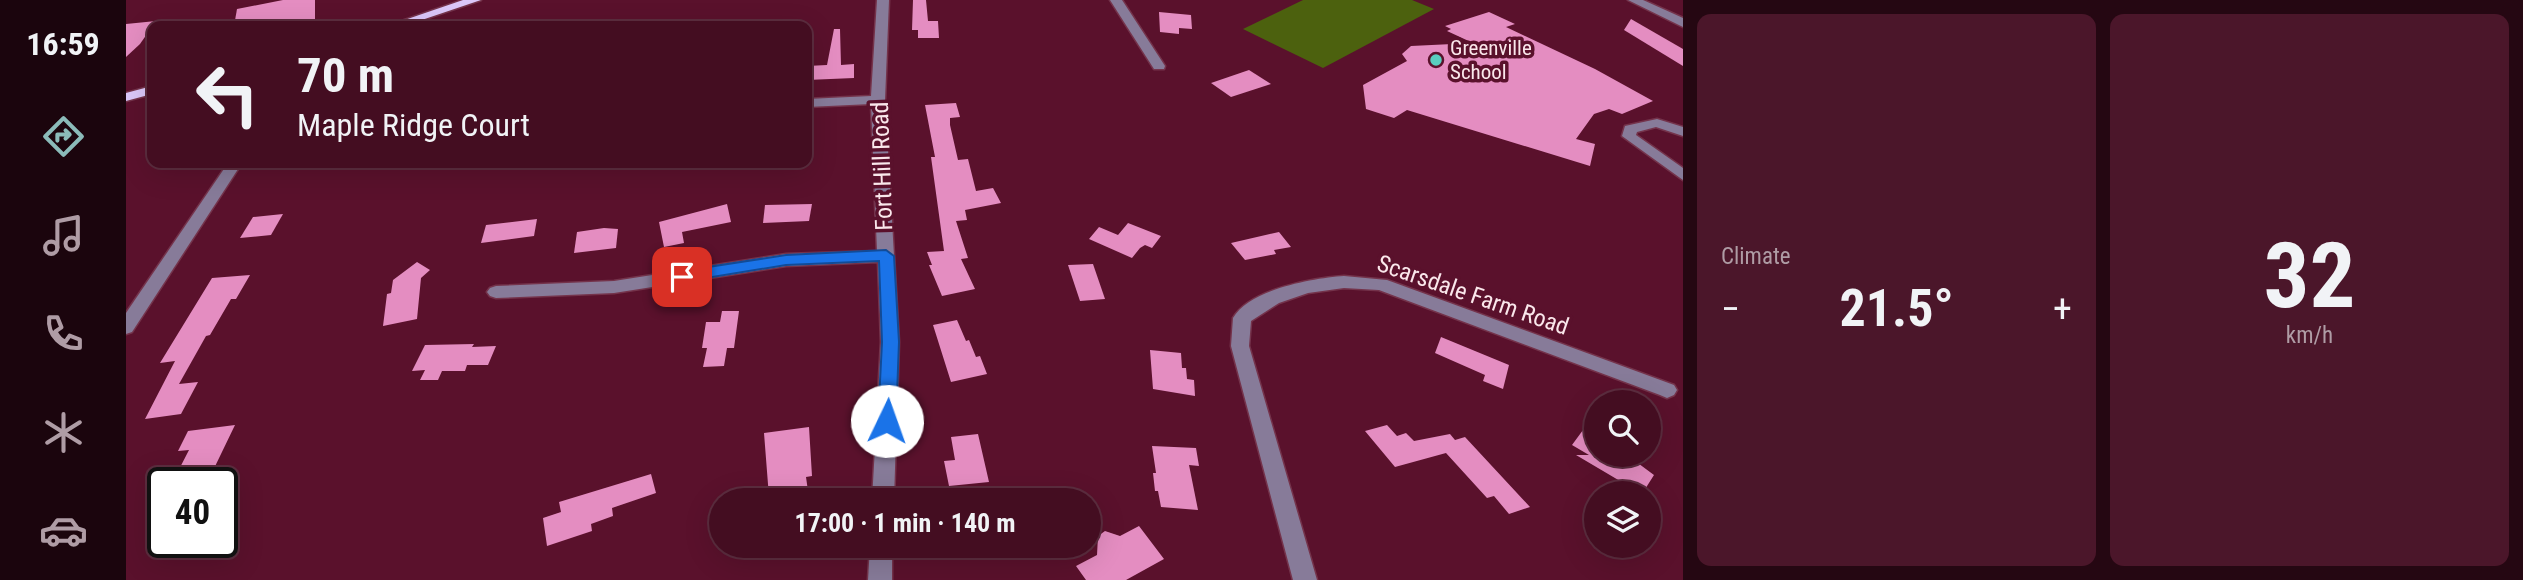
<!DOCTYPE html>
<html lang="en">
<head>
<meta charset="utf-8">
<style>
  :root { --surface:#440d21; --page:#4b162a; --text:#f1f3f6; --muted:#af9ca5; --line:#5c2d3f; --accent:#8bbbb9 }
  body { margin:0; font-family:"Roboto Condensed",sans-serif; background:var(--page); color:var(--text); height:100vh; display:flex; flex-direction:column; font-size:26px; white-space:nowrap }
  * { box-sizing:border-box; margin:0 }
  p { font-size:23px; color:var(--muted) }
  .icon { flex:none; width:38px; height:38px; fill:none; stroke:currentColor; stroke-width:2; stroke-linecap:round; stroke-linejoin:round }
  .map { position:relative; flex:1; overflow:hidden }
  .panel { display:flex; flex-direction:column; gap:14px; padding:14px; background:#250712; width:840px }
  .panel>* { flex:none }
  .top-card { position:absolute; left:21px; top:21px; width:665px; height:147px; border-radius:14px; box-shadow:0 7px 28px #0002,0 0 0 2px var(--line); background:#440d21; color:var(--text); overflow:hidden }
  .controls { position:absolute; left:1458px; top:390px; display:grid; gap:14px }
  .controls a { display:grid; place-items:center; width:77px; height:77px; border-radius:50%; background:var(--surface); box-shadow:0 7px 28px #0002,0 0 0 2px var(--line); font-size:35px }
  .speed { position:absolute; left:21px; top:467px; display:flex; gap:14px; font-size:35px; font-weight:700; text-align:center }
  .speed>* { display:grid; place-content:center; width:91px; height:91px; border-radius:50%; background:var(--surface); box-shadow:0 7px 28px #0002,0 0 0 2px var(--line); line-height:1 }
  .speed .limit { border:4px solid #111; border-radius:10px; background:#fff; color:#111 }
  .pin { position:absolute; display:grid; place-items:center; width:60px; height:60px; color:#fff; margin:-30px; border-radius:14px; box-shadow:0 4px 10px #0006 }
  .me { position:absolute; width:77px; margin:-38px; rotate:3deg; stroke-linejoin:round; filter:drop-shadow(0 0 5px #0008) }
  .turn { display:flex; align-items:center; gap:24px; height:147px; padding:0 35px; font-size:32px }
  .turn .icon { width:91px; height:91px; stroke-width:2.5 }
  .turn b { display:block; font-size:49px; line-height:60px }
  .big { font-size:52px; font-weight:700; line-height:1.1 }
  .panel .tile { flex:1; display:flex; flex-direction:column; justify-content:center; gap:10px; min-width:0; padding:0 24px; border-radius:14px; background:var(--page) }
  .panel .dial { align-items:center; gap:0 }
  .dial b { font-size:91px; line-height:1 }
  .heat { display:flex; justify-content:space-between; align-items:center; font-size:38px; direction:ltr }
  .panel .tiles { flex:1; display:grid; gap:14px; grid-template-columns:repeat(2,1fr) }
  .trip { position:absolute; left:583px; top:488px; width:392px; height:70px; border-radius:35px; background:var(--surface); box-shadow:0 7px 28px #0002,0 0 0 2px var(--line); font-weight:700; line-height:70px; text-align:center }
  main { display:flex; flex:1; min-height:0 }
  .dock { display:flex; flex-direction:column; width:126px; justify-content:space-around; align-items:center; background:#1b050d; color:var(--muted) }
  .dock .icon { width:49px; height:49px }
  .dock .current { color:var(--accent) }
  .dock b { font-size:32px; color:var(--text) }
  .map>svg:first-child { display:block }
</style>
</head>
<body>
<main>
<nav class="dock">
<b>16:59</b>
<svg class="icon current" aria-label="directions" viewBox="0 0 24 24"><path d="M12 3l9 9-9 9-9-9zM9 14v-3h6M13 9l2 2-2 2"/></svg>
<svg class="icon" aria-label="music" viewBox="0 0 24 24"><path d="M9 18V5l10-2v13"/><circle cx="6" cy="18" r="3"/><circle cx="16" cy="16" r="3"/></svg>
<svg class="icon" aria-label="phone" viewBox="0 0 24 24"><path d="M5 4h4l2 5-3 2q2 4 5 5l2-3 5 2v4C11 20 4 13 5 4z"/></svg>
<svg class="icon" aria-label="climate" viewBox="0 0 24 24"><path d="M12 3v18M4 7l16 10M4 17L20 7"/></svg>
<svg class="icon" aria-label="car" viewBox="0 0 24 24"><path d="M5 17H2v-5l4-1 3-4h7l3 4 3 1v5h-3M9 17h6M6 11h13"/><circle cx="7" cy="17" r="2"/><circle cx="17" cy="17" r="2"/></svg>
</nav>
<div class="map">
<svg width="1557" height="580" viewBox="0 0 1557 580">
  <rect width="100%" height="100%" fill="#5a112c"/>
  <path fill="#4c610e" d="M 1177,0 L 1286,0 L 1308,9 L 1197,68 L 1117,29 Z"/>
  <g fill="#e48dc1">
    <path d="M 157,0 L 189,0 L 189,26 L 108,26 L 111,9 Z"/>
    <path d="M 787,0 L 800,0 L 802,21 L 812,21 L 813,38 L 792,38 L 792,30 L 786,30 Z"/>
    <path d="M 1033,12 L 1065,15 L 1066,29 L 1053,28 L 1053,34 L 1034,32 Z"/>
    <path d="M 1363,12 L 1389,24 L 1380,27 L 1469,69 L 1527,101 L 1496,114 L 1483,109 L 1468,114 L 1450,139 L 1469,144 L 1464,166 L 1281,110 L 1268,118 L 1240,109 L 1237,85 L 1281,61 L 1276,54 L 1285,46 L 1347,43 L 1321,31 L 1325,29 L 1319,26 Z"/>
    <path d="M 1505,19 L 1557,49 L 1557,66 L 1498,30 Z"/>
    <path d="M 30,21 L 14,44 L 0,57 L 0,24 Z"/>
    <path d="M 708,29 L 714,29 L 715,65 L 728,64 L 728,78 L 681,80 L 681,66 L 701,65 Z"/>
    <path d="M 1123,70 L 1145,84 L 1105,97 L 1085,83 Z"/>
    <path d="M 830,103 L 834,117 L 824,118 L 824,125 L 832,160 L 842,159 L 850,191 L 867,188 L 875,203 L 839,210 L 841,220 L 830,221 L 842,258 L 835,259 L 849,289 L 816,296 L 803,265 L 806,265 L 801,252 L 818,251 L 805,157 L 809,157 L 799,105 Z"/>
    <path d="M 601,204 L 605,222 L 556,232 L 558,243 L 538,247 L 533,222 Z"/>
    <path d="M 686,204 L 683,221 L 637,223 L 639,205 Z"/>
    <path d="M 157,214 L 145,235 L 114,238 L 127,217 Z"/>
    <path d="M 411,219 L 408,236 L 355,243 L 360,225 Z"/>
    <path d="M 1002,223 L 1035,236 L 1026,248 L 1019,245 L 1014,248 L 1006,258 L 963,239 L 973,227 L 992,235 Z"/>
    <path d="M 478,228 L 492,229 L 490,248 L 448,253 L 451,232 Z"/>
    <path d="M 1153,232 L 1165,247 L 1148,250 L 1150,254 L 1119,260 L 1105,243 Z"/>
    <path d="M 291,262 L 304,270 L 295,278 L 291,319 L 257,326 L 261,294 L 265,293 L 267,280 Z"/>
    <path d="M 967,264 L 979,299 L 954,301 L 942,265 Z"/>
    <path d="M 124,275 L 110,299 L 105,299 L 84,335 L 80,336 L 53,384 L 72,382 L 55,414 L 19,419 L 49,361 L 34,363 L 86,278 Z"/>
    <path d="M 596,311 L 613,311 L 608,348 L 601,348 L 598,366 L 577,367 L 581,348 L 576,348 L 580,322 L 594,322 Z"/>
    <path d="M 831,320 L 840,341 L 843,340 L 850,357 L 854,356 L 861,374 L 825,382 L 807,325 Z"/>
    <path d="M 1315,337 L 1383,365 L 1377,389 L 1357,381 L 1359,375 L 1309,353 Z"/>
    <path d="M 348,344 L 346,347 L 370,346 L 362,365 L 341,365 L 339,371 L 316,371 L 312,380 L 294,380 L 299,370 L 286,371 L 299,345 Z"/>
    <path d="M 1024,350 L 1055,353 L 1056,368 L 1060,368 L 1061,379 L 1068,380 L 1069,396 L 1027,389 Z"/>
    <path d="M 109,425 L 81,483 L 46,483 L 63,450 L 52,451 L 62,431 Z"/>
    <path d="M 1261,425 L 1271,436 L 1280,433 L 1288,441 L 1324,434 L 1329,440 L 1339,437 L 1404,507 L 1383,514 L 1368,496 L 1361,498 L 1320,453 L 1269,467 L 1239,431 Z"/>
    <path d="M 683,427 L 686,476 L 680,477 L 682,491 L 643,497 L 638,433 Z"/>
    <path d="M 1457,430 L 1470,437 L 1470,455 L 1501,455 L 1528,475 L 1516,494 L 1450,455 L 1463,455 L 1446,445 Z"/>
    <path d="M 852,434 L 863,482 L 823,486 L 818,461 L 829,460 L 825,437 Z"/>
    <path d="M 1026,446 L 1070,448 L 1073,466 L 1063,465 L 1072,510 L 1035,507 L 1032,491 L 1029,491 L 1027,473 L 1030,473 Z"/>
    <path d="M 525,474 L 530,493 L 486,508 L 487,516 L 465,524 L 466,531 L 421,546 L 417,518 L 435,512 L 433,502 Z"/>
    <path d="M 1013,526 L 1038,559 L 1000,580 L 960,580 L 950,566 L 971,555 L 972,536 L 979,531 L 994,536 Z"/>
  </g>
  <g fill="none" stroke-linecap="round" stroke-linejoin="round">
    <defs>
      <g id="minor">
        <path d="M 751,0 L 763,0 L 759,100 L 773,342 L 768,500 L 746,500 L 755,342 L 752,262 L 660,266 L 488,293 L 370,298 L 364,296 L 361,292 L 364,288 L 370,286 L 488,281 L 660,254 L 751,251 L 745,104 L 681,107 L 681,99 L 745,96 Z"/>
        <path d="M 984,0 L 996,0 L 1039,66 L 1038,69 L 1028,69 Z"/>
        <path d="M 1502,0 L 1517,0 L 1557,18 L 1557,27 Z"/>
        <path d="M 1531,119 L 1557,127 L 1557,136 L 1530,127 L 1511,132 L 1510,135 L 1557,168 L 1557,180 L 1496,136 L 1499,126 Z"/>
        <path d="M 102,163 L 116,163 L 6,332 L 0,334 L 0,313 Z"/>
        <path d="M 1218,276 L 1261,280 L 1548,385 L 1551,390 L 1548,395 L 1541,398 L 1534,395 L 1253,290 L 1218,288 L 1182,293 L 1153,303 L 1125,321 L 1123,346 L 1191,580 L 1167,580 L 1105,346 L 1107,318 C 1124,289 1188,278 1218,276 Z"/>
        <path d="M 744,546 L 766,546 L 766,580 L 742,580 Z"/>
      </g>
      <g id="major">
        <path d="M 337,0 L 355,0 L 278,26 L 261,26 Z"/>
        <path d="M 26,86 L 26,94 L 0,101 L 0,93 Z"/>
      </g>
    </defs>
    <use href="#minor" stroke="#74334b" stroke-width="3"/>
    <use href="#major" stroke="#74334b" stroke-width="3"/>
    <use href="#minor" fill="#877b99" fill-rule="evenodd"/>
    <use href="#major" fill="#dbc7f9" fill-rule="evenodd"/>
  </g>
  <path fill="#1a73e8" stroke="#114b97" stroke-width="2" d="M 760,250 L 768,256 L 773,342 L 770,421 L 767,427 L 761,429 L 754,427 L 752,421 L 756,342 L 753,261 L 660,265 L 556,282 L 549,277 L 556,271 L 660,255 Z"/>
  <circle fill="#59cebf" stroke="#5a112c" stroke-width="2.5" cx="1310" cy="60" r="7"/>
  <g text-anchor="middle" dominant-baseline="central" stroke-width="7" stroke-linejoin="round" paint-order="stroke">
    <g font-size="21" fill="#fae7eb" stroke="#5a112c" text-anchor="start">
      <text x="1324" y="48">Greenville<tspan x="1324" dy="24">School</tspan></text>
    </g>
    <g font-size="24" fill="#fae7eb" stroke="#5a112c">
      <text transform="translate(756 166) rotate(-92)">Fort Hill Road</text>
      <text transform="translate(1347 295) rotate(19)">Scarsdale Farm Road</text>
    </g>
  </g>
</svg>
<div class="controls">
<a><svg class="icon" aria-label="search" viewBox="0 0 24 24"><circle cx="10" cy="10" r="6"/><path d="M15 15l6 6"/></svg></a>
<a><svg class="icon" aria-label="layers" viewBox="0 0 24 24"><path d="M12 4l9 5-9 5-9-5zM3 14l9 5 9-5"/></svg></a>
</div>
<div class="speed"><div class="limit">40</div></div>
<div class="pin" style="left:556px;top:277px;background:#d93025"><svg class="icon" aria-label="arrive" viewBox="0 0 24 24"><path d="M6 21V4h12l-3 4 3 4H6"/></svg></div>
<svg class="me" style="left:761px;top:421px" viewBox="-20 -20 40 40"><circle r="19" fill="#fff"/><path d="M0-13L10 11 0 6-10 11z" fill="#1a73e8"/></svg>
<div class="trip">17:00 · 1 min · 140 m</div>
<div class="top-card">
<div class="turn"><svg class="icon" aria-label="left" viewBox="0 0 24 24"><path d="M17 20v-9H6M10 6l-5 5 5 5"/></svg><div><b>70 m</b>Maple Ridge Court</div></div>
</div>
</div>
<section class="panel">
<div class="tiles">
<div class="tile"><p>Climate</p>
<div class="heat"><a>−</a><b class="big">21.5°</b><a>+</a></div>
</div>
<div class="tile dial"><b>32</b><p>km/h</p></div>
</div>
</section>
</main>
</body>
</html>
